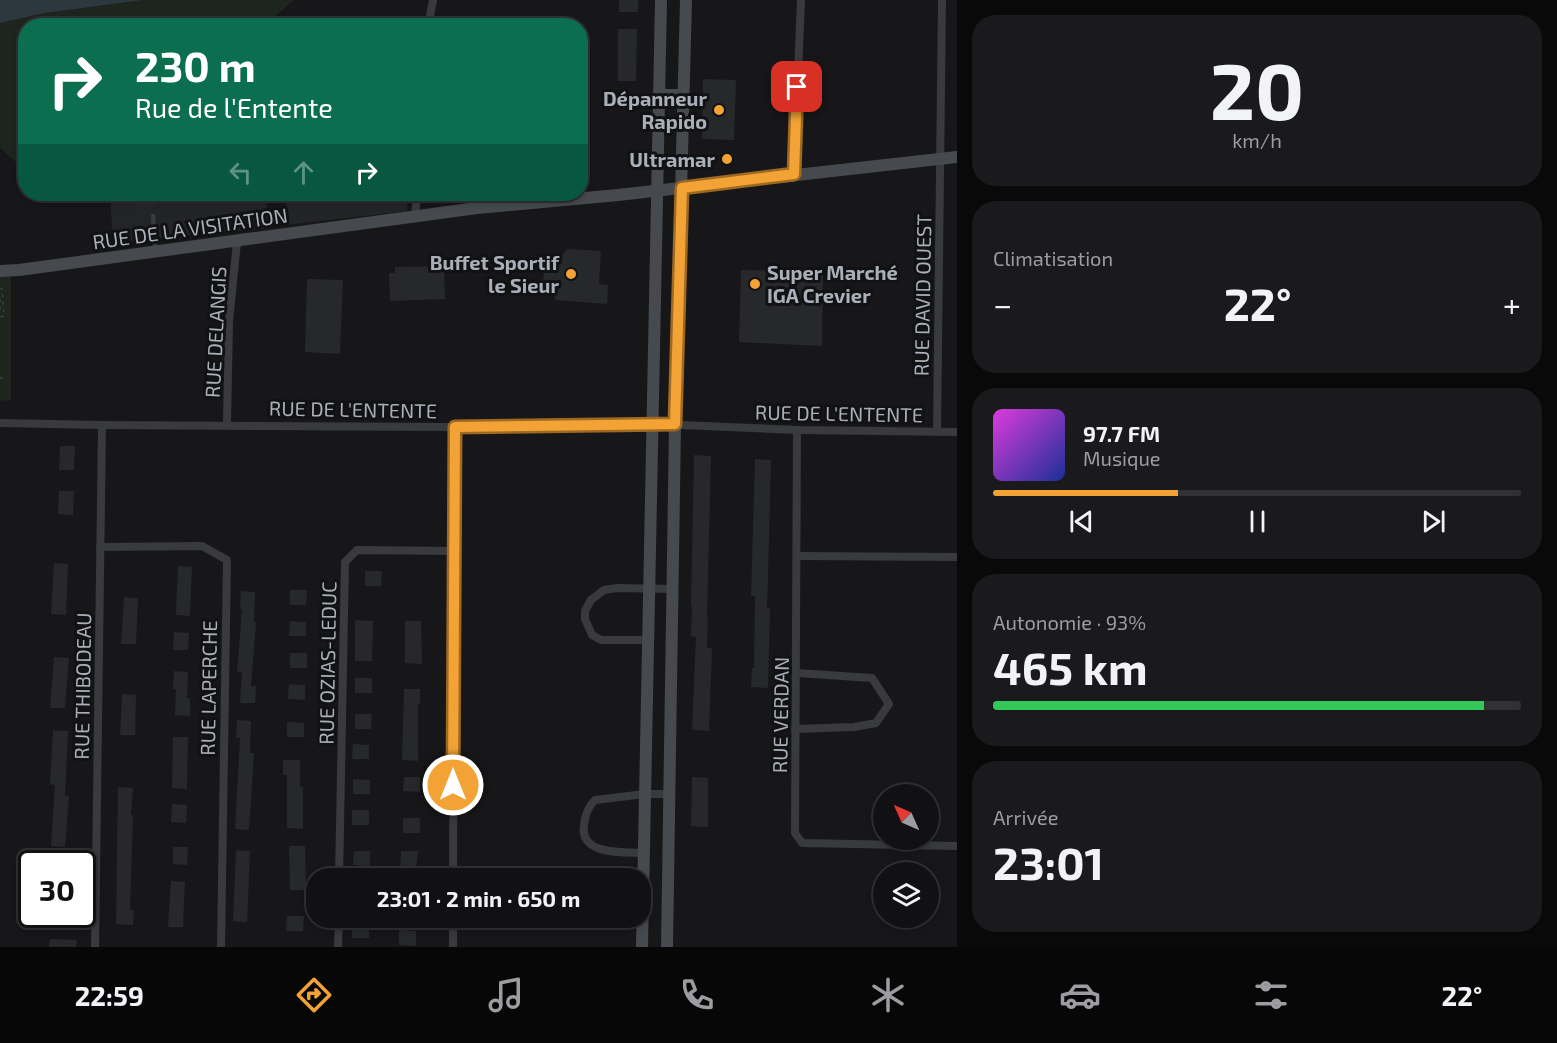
<!DOCTYPE html>
<html lang="fr">
<head>
<meta charset="utf-8">
<style>
  :root { --surface:#111113; --page:#1a1a1c; --text:#f1f3f6; --muted:#9c9da0; --line:#303133; --accent:#f3a335 }
  body { margin:0; font-family:"Exo 2",sans-serif; background:var(--page); color:var(--text); height:100vh; display:flex; flex-direction:column; font-size:22px; white-space:nowrap }
  * { box-sizing:border-box; margin:0 }
  p { font-size:20px; color:var(--muted) }
  .icon { flex:none; width:33px; height:33px; fill:none; stroke:currentColor; stroke-width:2; stroke-linecap:round; stroke-linejoin:round }
  .map { position:relative; flex:1; overflow:hidden }
  .details { display:flex; flex-direction:column; gap:15px; padding:15px; background:#09090a; width:600px }
  .details>* { flex:none }
  .top-card { position:absolute; left:18px; top:18px; width:570px; height:183px; border-radius:24px; box-shadow:0 3px 9px #0003,0 0 0 2px var(--line); background:#0b6e4f; color:#fff; overflow:hidden }
  .needle { width:39px; rotate:315deg }
  .fabs { position:absolute; left:873px; top:784px; display:grid; gap:12px }
  .fabs a { display:grid; place-items:center; width:66px; height:66px; border-radius:50%; background:var(--surface); box-shadow:0 3px 9px #0003,0 0 0 2px var(--line); font-size:30px }
  .speed { position:absolute; left:18px; top:850px; display:flex; gap:12px; font-size:30px; font-weight:700; text-align:center }
  .speed>* { display:grid; place-content:center; width:78px; height:78px; border-radius:50%; background:var(--surface); box-shadow:0 3px 9px #0003,0 0 0 2px var(--line); line-height:1 }
  .speed .limit { border:3px solid #111; border-radius:9px; background:#fff; color:#111 }
  .pin { position:absolute; display:grid; place-items:center; width:51px; height:51px; color:#fff; margin:-26px; border-radius:12px; box-shadow:0 3px 9px #0006 }
  .me { position:absolute; width:66px; margin:-33px; rotate:0deg; stroke-linejoin:round; filter:drop-shadow(0 0 4px #0008) }
  .turn { display:flex; align-items:center; gap:21px; height:126px; padding:0 18px; font-size:27px }
  .turn .icon { width:78px; height:78px; stroke-width:2.5 }
  .turn b { display:block; font-size:42px; line-height:51px }
  .lanes { display:flex; align-items:center; height:57px; padding:0 18px; background:#0003; justify-content:center; gap:30px; direction:ltr }
  .lanes .off { opacity:.35 }
  .big { font-size:45px; font-weight:700; line-height:1.1 }
  .details .tile { flex:1; display:flex; flex-direction:column; justify-content:center; gap:9px; min-width:0; padding:0 21px; border-radius:24px; background:var(--page) }
  .details .dial { align-items:center; gap:0 }
  .dial b { font-size:78px; line-height:1 }
  .song { display:flex; align-items:center; gap:18px }
  .cover { width:72px; height:72px; border-radius:9px; background:linear-gradient(135deg,hsl(300 70% 55%),hsl(230 70% 35%)) }
  .played { height:6px; border-radius:3px; background:linear-gradient(90deg,var(--accent) 35%,var(--line) 35%) }
  .keys { display:flex; justify-content:space-around; direction:ltr }
  .heat { display:flex; justify-content:space-between; align-items:center; font-size:33px; direction:ltr }
  .charge { height:9px; border-radius:4px; background:linear-gradient(90deg,#34c759 93%,var(--line) 0) }
  .trip { position:absolute; left:306px; top:868px; width:345px; height:60px; border-radius:24px; background:var(--surface); box-shadow:0 3px 9px #0003,0 0 0 2px var(--line); font-weight:700; line-height:60px; text-align:center }
  .tab-bar { display:flex; height:96px; justify-content:space-around; align-items:center; background:#070708; color:var(--muted) }
  .tab-bar .icon { width:42px; height:42px }
  .tab-bar .on { color:var(--accent) }
  .tab-bar b { font-size:27px; color:var(--text) }
  main { display:flex; flex:1; min-height:0 }
  .map>svg:first-child { display:block }
</style>
</head>
<body>
<main>
<div class="map">
<svg width="957" height="947" viewBox="0 0 957 947">
  <rect width="100%" height="100%" fill="#171719"/>
  <g fill="#232426">
    <path d="M 110,194 L 266,194 L 269,228 L 113,243 Z"/>
    <path d="M 286,194 L 408,194 L 407,211 L 287,225 Z"/>
  </g>
  <g fill="#1d251e">
    <path d="M 143,0 L 294,0 L 265,25 L 26,26 L 25,170 L 0,148 L 0,23 L 45,13 Z"/>
    <path d="M 0,273 L 11,273 L 11,400 L 0,401 Z"/>
  </g>
  <path fill="#2d383e" d="M 0,0 L 143,0 L 45,13 L 0,23 Z"/>
  <g fill="#27282a">
    <rect x="619" y="0" width="19" height="12"/>
    <path d="M 618,29 L 637,29 L 636,81 L 618,81 Z"/>
    <path d="M 703,79 L 736,80 L 734,140 L 702,139 Z"/>
    <path d="M 127,194 L 151,194 L 158,204 L 152,209 L 149,205 L 140,211 Z"/>
    <path d="M 568,249 L 601,251 L 599,284 L 608,285 L 607,304 L 555,300 L 556,287 L 543,286 L 544,263 L 553,263 Z"/>
    <path d="M 444,266 L 445,299 L 390,301 L 389,273 L 395,273 L 395,267 Z"/>
    <path d="M 741,270 L 823,272 L 822,346 L 739,342 Z"/>
    <path d="M 307,279 L 343,280 L 340,354 L 305,352 Z"/>
    <path d="M 60,446 L 75,446 L 74,470 L 59,470 Z"/>
    <path d="M 694,455 L 711,456 L 707,618 L 708,618 L 707,648 L 712,648 L 709,731 L 692,730 L 696,637 L 691,636 L 692,606 L 691,606 Z"/>
    <path d="M 755,459 L 771,460 L 768,578 L 767,608 L 770,608 L 768,688 L 751,687 L 752,668 L 754,668 L 755,596 L 751,596 Z"/>
    <path d="M 59,491 L 74,491 L 73,515 L 58,514 Z"/>
    <path d="M 54,563 L 68,564 L 66,615 L 51,614 Z"/>
    <path d="M 178,566 L 192,567 L 190,616 L 176,615 Z"/>
    <path d="M 365,571 L 382,571 L 381,586 L 365,586 Z"/>
    <path d="M 290,590 L 307,590 L 306,605 L 290,605 Z"/>
    <path d="M 241,591 L 255,592 L 254,622 L 256,622 L 251,686 L 256,686 L 255,703 L 240,703 L 242,672 L 237,672 L 242,609 L 240,609 Z"/>
    <path d="M 124,597 L 138,598 L 136,644 L 121,644 Z"/>
    <path d="M 355,620 L 373,621 L 372,661 L 355,661 Z"/>
    <path d="M 290,621 L 306,622 L 306,636 L 289,636 Z"/>
    <path d="M 405,621 L 421,621 L 422,664 L 405,663 Z"/>
    <path d="M 174,632 L 189,633 L 188,650 L 173,650 Z"/>
    <rect x="290" y="653" width="17" height="15"/>
    <path d="M 54,657 L 69,658 L 65,708 L 50,708 Z"/>
    <path d="M 174,671 L 188,672 L 187,698 L 190,698 L 190,716 L 175,715 L 176,689 L 173,689 Z"/>
    <rect x="355" y="678" width="17" height="15"/>
    <path d="M 289,684 L 305,685 L 305,700 L 288,699 Z"/>
    <path d="M 404,689 L 420,689 L 420,704 L 418,704 L 418,761 L 402,760 Z"/>
    <path d="M 122,694 L 136,695 L 135,735 L 120,735 Z"/>
    <path d="M 355,714 L 372,714 L 371,729 L 355,729 Z"/>
    <path d="M 237,720 L 251,721 L 250,753 L 254,753 L 249,830 L 235,829 L 240,738 L 236,738 Z"/>
    <path d="M 287,722 L 304,723 L 304,737 L 287,737 Z"/>
    <path d="M 53,730 L 68,731 L 65,796 L 69,796 L 65,847 L 51,846 L 55,785 L 50,784 Z"/>
    <path d="M 173,737 L 188,737 L 187,789 L 172,788 Z"/>
    <path d="M 353,744 L 369,745 L 369,759 L 352,759 Z"/>
    <path d="M 283,760 L 300,760 L 300,787 L 303,787 L 303,829 L 287,828 L 287,775 L 283,775 Z"/>
    <path d="M 404,777 L 420,777 L 420,792 L 403,791 Z"/>
    <path d="M 692,777 L 708,778 L 708,827 L 691,826 Z"/>
    <path d="M 353,779 L 370,780 L 370,794 L 353,794 Z"/>
    <path d="M 118,787 L 133,788 L 131,815 L 133,815 L 130,910 L 134,910 L 133,925 L 116,924 Z"/>
    <path d="M 172,804 L 187,805 L 186,823 L 171,822 Z"/>
    <rect x="352" y="810" width="17" height="15"/>
    <rect x="403" y="818" width="17" height="15"/>
    <path d="M 289,846 L 305,846 L 306,890 L 290,890 Z"/>
    <path d="M 173,847 L 188,847 L 187,865 L 173,864 Z"/>
    <path d="M 236,850 L 250,851 L 247,922 L 233,921 Z"/>
    <path d="M 354,851 L 370,851 L 370,866 L 353,865 Z"/>
    <path d="M 401,851 L 418,851 L 415,879 L 400,879 Z"/>
    <path d="M 171,881 L 185,882 L 183,927 L 168,927 Z"/>
    <path d="M 287,916 L 304,916 L 303,931 L 286,931 Z"/>
    <path d="M 352,923 L 369,924 L 369,938 L 352,938 Z"/>
    <path d="M 399,930 L 416,931 L 416,946 L 399,945 Z"/>
    <path d="M 50,939 L 77,940 L 76,947 L 49,947 Z"/>
  </g>
  <g fill="none" stroke-linecap="round" stroke-linejoin="round">
    <g stroke="#3e4145" stroke-width="1.5" stroke-dasharray="3 4.5" stroke-linecap="butt">
      <path d="M 0,288 L 2,289 L 4,316 L 0,317"/>
      <path d="M 0,299 L 0,314"/>
      <path d="M 0,378 L 5,379"/>
    </g>
    <path stroke="#383a3e" stroke-width="4.5" d="M 153,216 L 155,249"/>
    <g stroke="#383a3e" stroke-width="8">
      <path d="M 428,26 L 433,0"/>
      <path d="M 794,174 L 801,0"/>
      <path d="M 415,217 L 417,194"/>
      <path d="M 0,423 L 102,425 L 447,427 L 657,424 L 797,430 L 957,432"/>
      <path d="M 227,424 L 229,321 L 237,242"/>
      <path d="M 797,430 L 795,833 L 802,843 L 957,846"/>
      <path d="M 937,432 L 942,0"/>
      <path d="M 100,547 L 202,546 L 227,560 L 221,947"/>
      <path d="M 797,556 L 957,557"/>
      <path d="M 648,640 L 601,640 L 592,635 L 585,619 L 585,611 L 591,600 L 604,590 L 617,588 L 672,589"/>
      <path d="M 795,729 L 854,727 L 876,723 L 889,704 L 872,678 L 797,673"/>
      <path d="M 644,853 C 625,852 579,856 584,825 C 585,815 588,807 595,800 L 645,794 L 669,794"/>
      <path d="M 339,879 L 345,562 L 357,550 L 455,551"/>
      <path d="M 453,879 L 455,427"/>
      <path d="M 95,947 L 102,425"/>
      <path d="M 338,947 L 339,918"/>
      <path d="M 453,947 L 453,918"/>
    </g>
    <g stroke="#46494e" stroke-width="12">
      <path d="M 658,95 L 683,95"/>
      <path d="M 0,271 L 19,270 L 477,208 L 618,195 L 957,157"/>
      <path d="M 642,947 L 661,0"/>
      <path d="M 667,947 L 675,424 L 686,0"/>
    </g>
  </g>
  <g fill="none" stroke-linecap="round" stroke-linejoin="round">
    <defs>
      <path id="route" d="M 453,785 L 455,427 L 675,424 L 682,188 L 794,174 L 797,87"/>
    </defs>
    <use href="#route" stroke="#9e6a22" stroke-width="15"/>
    <use href="#route" stroke="#f3a335" stroke-width="10"/>
  </g>
  <g fill="#f3a335" stroke="#121214" stroke-width="2">
    <circle cx="719" cy="110" r="6"/>
    <circle cx="727" cy="159" r="6"/>
    <circle cx="571" cy="274" r="6"/>
    <circle cx="755" cy="284" r="6"/>
  </g>
  <g text-anchor="middle" dominant-baseline="central" stroke-width="6" stroke-linejoin="round" paint-order="stroke">
    <g font-size="20" font-weight="bold" fill="#a9b0b9" stroke="#121214" text-anchor="end">
      <text x="707" y="98">Dépanneur<tspan x="707" dy="23">Rapido</tspan></text>
      <text x="715" y="159">Ultramar</text>
      <text x="559" y="262">Buffet Sportif<tspan x="559" dy="23">le Sieur</tspan></text>
      <text x="767" y="272" text-anchor="start">Super Marché<tspan x="767" dy="23">IGA Crevier</tspan></text>
    </g>
    <g font-size="20" fill="#a9b0b9" stroke="#121214">
      <text transform="translate(190 228) rotate(-8)">RUE DE LA VISITATION</text>
      <text transform="translate(922 295) rotate(-89)">RUE DAVID OUEST</text>
      <text transform="translate(215 332) rotate(-87)">RUE DELANGIS</text>
      <text transform="translate(353 409) rotate(1)">RUE DE L'ENTENTE</text>
      <text transform="translate(839 413) rotate(1)">RUE DE L'ENTENTE</text>
      <text transform="translate(327 663) rotate(-89)">RUE OZIAS-LEDUC</text>
      <text transform="translate(82 686) rotate(-89)">RUE THIBODEAU</text>
      <text transform="translate(208 688) rotate(-89)">RUE LAPERCHE</text>
      <text transform="translate(780 715) rotate(-89)">RUE VERDAN</text>
    </g>
  </g>
</svg>
<div class="fabs">
<a><svg class="needle" viewBox="-14 -14 28 28"><path d="M0-13l5 13h-10z" fill="#e53935"/><path d="M0 13l5-13h-10z" fill="#9c9da0"/></svg></a>
<a><svg class="icon" aria-label="layers" viewBox="0 0 24 24"><path d="M12 4l9 5-9 5-9-5zM3 14l9 5 9-5"/></svg></a>
</div>
<div class="speed"><div class="limit">30</div></div>
<div class="pin" style="left:797px;top:87px;background:#d93025"><svg class="icon" aria-label="arrive" viewBox="0 0 24 24"><path d="M6 21V4h12l-3 4 3 4H6"/></svg></div>
<svg class="me" style="left:453px;top:785px" viewBox="-20 -20 40 40"><circle r="17" fill="#f3a335" stroke="#fff" stroke-width="3"/><path d="M0-11L8 9 0 5-8 9z" fill="#fff"/></svg>
<div class="trip">23:01 · 2 min · 650 m</div>
<div class="top-card">
<div class="turn"><svg class="icon" aria-label="right" viewBox="0 0 24 24"><path d="M7 20v-9h11M14 6l5 5-5 5"/></svg><div><b>230 m</b>Rue de l'Entente</div></div>
<div class="lanes"><svg class="icon off" aria-label="left" viewBox="0 0 24 24"><path d="M17 20v-9H6M10 6l-5 5 5 5"/></svg><svg class="icon off" aria-label="ahead" viewBox="0 0 24 24"><path d="M12 20V5M6 11l6-6 6 6"/></svg><svg class="icon" aria-label="right" viewBox="0 0 24 24"><path d="M7 20v-9h11M14 6l5 5-5 5"/></svg></div>
</div>
</div>
<section class="details">
<div class="tile dial"><b>20</b><p>km/h</p></div>
<div class="tile"><p>Climatisation</p>
<div class="heat"><a>−</a><b class="big">22°</b><a>+</a></div>
</div>
<div class="tile">
<div class="song"><i class="cover"></i><div><b>97.7 FM</b><p>Musique</p></div></div>
<div class="played"></div>
<div class="keys"><svg class="icon" aria-label="previous" viewBox="0 0 24 24"><path d="M18 5L8 12l10 7zM5 5v14"/></svg><svg class="icon" aria-label="pause" viewBox="0 0 24 24"><path d="M8 5v14M16 5v14"/></svg><svg class="icon" aria-label="next" viewBox="0 0 24 24"><path d="M6 5l10 7-10 7zM19 5v14"/></svg></div>
</div>
<div class="tile"><p>Autonomie · 93%</p><b class="big">465 km</b><div class="charge"></div></div>
<div class="tile"><p>Arrivée</p><b class="big">23:01</b></div>
</section>
</main>
<nav class="tab-bar">
<b>22:59</b>
<svg class="icon on" aria-label="directions" viewBox="0 0 24 24"><path d="M12 3l9 9-9 9-9-9zM9 14v-3h6M13 9l2 2-2 2"/></svg>
<svg class="icon" aria-label="music" viewBox="0 0 24 24"><path d="M9 18V5l10-2v13"/><circle cx="6" cy="18" r="3"/><circle cx="16" cy="16" r="3"/></svg>
<svg class="icon" aria-label="phone" viewBox="0 0 24 24"><path d="M5 4h4l2 5-3 2q2 4 5 5l2-3 5 2v4C11 20 4 13 5 4z"/></svg>
<svg class="icon" aria-label="climate" viewBox="0 0 24 24"><path d="M12 3v18M4 7l16 10M4 17L20 7"/></svg>
<svg class="icon" aria-label="car" viewBox="0 0 24 24"><path d="M5 17H2v-5l4-1 3-4h7l3 4 3 1v5h-3M9 17h6M6 11h13"/><circle cx="7" cy="17" r="2"/><circle cx="17" cy="17" r="2"/></svg>
<svg class="icon" aria-label="filters" viewBox="0 0 24 24"><path d="M4 7h16M4 17h16"/><circle cx="9" cy="7" r="2"/><circle cx="15" cy="17" r="2"/></svg>
<b>22°</b>
</nav>
</body>
</html>
